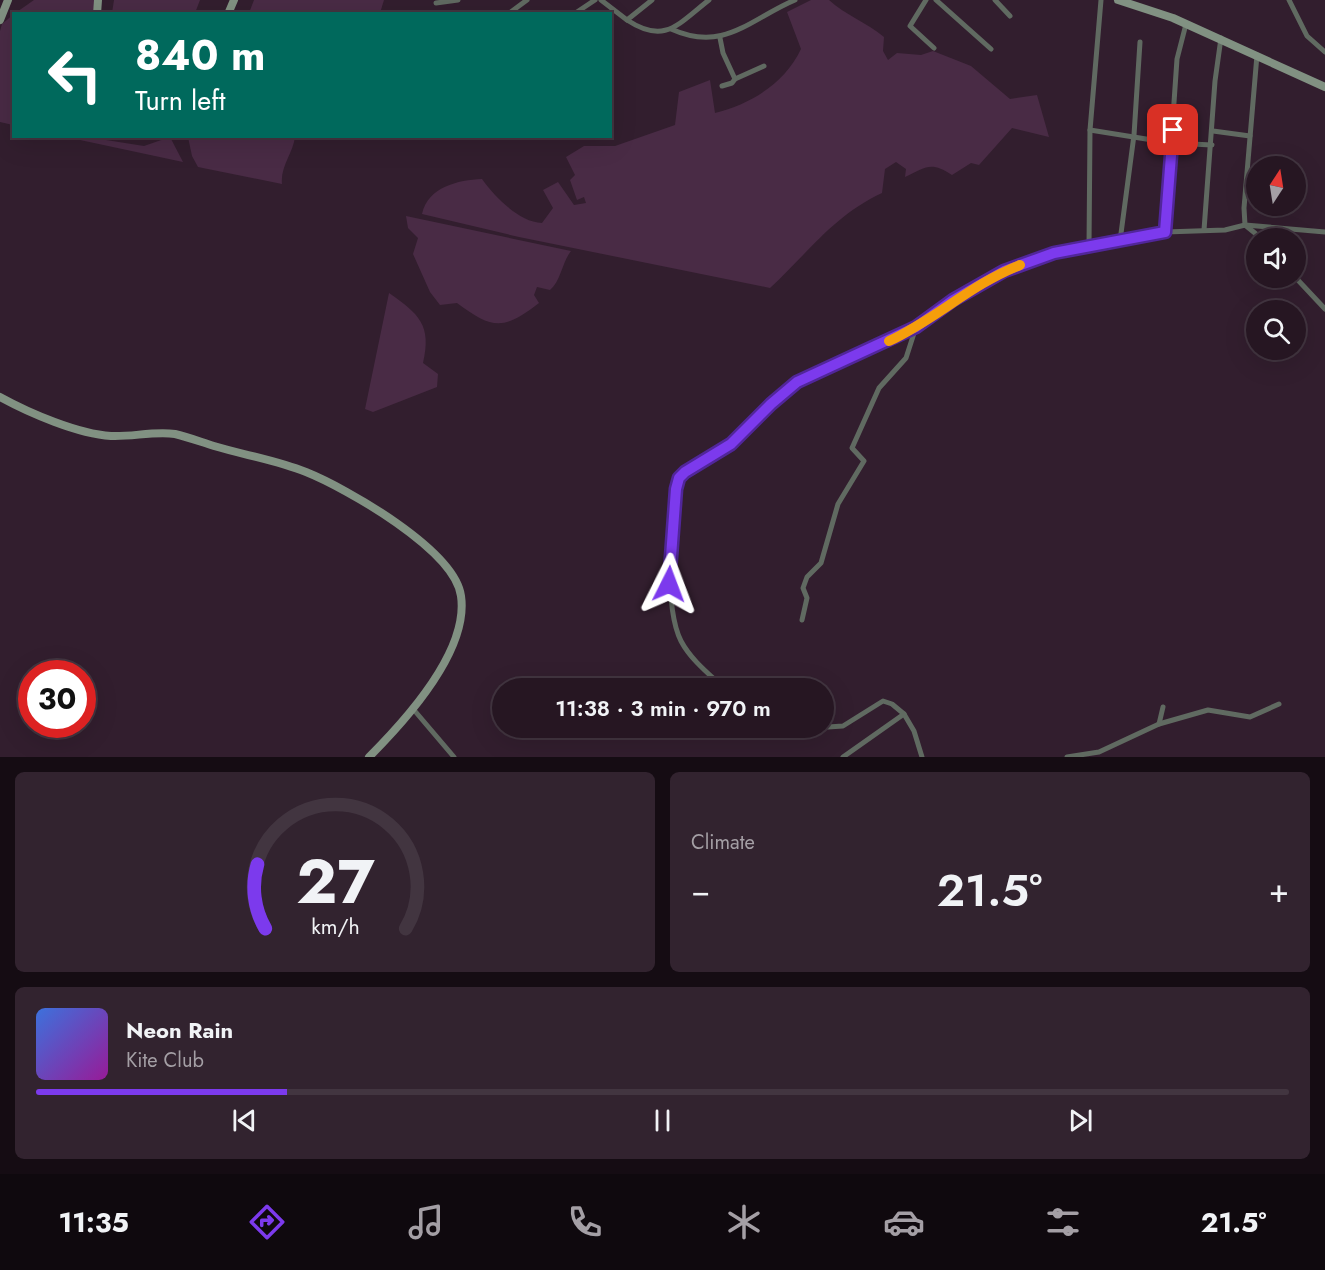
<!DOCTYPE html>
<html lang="en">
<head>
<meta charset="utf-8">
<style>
  :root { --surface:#261622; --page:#32232f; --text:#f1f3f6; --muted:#a49fa5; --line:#423540; --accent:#7c3aed }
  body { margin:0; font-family:Jost,sans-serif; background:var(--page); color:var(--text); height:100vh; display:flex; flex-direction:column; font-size:22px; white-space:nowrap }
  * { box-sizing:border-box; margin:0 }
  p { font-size:20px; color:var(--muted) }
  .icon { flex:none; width:33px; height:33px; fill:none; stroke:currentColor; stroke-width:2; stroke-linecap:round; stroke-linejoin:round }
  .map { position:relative; height:757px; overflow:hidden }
  .details { display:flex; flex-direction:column; gap:15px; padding:15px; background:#150c13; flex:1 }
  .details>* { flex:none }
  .banner { position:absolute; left:12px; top:12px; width:600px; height:126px; border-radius:0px; box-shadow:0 6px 24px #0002,0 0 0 2px var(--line); background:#00695c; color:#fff; overflow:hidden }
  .needle { width:39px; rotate:12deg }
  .tools { position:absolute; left:1246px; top:156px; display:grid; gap:12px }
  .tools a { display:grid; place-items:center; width:60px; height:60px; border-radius:50%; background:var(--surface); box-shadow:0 6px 24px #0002,0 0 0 2px var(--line); font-size:30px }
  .speed { position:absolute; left:18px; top:660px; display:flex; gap:12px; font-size:30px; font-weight:700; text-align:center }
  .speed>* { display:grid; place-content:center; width:78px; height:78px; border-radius:50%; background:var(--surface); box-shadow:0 6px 24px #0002,0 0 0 2px var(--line); line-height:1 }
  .speed .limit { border:9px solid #d22; background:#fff; color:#111 }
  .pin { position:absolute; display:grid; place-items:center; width:51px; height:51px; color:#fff; margin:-26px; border-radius:12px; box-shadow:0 3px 9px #0006 }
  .me { position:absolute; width:66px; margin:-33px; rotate:3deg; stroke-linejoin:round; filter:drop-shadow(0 0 4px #0008) }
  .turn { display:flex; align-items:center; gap:21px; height:126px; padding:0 24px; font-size:27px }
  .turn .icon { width:78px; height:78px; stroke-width:2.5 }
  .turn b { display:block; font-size:42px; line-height:51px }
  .big { font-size:45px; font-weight:600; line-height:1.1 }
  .details .tile { flex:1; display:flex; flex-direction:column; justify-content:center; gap:9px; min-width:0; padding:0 21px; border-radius:9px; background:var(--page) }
  .details .dial { align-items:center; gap:0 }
  .dial svg { height:156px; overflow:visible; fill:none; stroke:var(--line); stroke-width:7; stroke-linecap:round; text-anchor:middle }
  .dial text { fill:var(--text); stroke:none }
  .song { display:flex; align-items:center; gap:18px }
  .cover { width:72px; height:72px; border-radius:9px; background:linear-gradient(135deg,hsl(220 70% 55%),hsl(300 70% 35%)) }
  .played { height:6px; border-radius:3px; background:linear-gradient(90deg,var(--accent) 20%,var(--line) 20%) }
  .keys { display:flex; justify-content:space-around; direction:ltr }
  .heat { display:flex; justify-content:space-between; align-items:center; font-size:33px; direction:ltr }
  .details .tiles { flex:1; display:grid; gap:15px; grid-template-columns:1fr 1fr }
  .tile:last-child { grid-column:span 2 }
  .trip { position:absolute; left:492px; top:678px; width:342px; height:60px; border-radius:30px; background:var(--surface); box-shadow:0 6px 24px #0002,0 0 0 2px var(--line); font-weight:600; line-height:60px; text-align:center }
  .menu { display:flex; height:96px; justify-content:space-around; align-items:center; background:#0f090e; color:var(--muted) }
  .menu .icon { width:42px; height:42px }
  .menu .active { color:var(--accent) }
  .menu b { font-size:27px; color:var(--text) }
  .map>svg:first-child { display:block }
</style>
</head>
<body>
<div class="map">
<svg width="1325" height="757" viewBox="0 0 1325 757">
  <rect width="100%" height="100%" fill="#321e2e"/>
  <g fill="#492b45">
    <path d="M 34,0 L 95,0 L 93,14 L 14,14 Z"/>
    <path d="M 114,0 L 200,0 L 195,13 L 112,13 Z"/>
    <path d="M 254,0 L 384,0 L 380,13 L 249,13 Z"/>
    <path d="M 811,0 L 829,0 C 845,15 866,22 884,37 L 883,51 L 888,60 L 897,53 L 921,55 L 933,51 L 971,66 L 1010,99 L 1037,95 L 1049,137 L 1012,128 L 979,165 L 971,163 L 952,175 C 931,161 926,167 905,177 L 906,169 L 896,162 L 885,169 L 882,193 C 833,216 809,252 770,288 L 519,237 L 422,214 C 428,187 458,180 482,179 C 495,197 519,222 542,223 L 553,208 L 543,190 L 558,182 L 574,205 L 586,203 L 584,197 L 577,200 L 570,180 L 575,175 L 566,157 L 584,146 L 615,146 L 675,125 L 679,92 L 710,80 L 715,113 C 751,104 785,83 801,49 L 787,12 Z"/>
    <path d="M 14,14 L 14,125 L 13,125 L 0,122 L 0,31 L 2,24 Z"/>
    <path d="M 66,137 L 102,137 L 106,140 L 144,146 L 170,137 L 183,162 Z"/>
    <path d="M 188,137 L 188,136 L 295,137 C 293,153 280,167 282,184 L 198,167 L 192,156 Z"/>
    <path d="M 406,216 L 571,251 C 562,262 561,281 550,290 L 537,287 L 534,295 L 539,303 C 504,330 493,330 457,303 L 440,305 L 430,292 L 413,254 L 418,238 L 408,228 Z"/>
    <path d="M 389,293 C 419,314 432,325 423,363 L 438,374 L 437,387 L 373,412 L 365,409 Z"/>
  </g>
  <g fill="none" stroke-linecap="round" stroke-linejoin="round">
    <g stroke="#606a61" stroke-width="5">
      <path d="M 601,0 L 627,20"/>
      <path d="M 652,0 L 627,20 C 665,45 678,24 709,0"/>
      <path d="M 926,0 L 910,26 L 934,48"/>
      <path d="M 936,0 L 991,49"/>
      <path d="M 995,0 L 1010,16"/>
      <path d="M 1289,0 L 1307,36 L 1325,52"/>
      <path d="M 436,3 L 458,0"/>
      <path d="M 508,14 L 527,0"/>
      <path d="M 574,14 L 595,0"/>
      <path d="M 671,29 C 724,53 750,19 795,0"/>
      <path d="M 720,38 L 723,53 L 735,79 L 764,66"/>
      <path d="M 1257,55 L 1244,208 L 1245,225 L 1261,238"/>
      <path d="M 722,86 L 732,83 L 735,79"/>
      <path d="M 1090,130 L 1171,143 L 1212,145"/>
      <path d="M 1213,131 L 1250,136"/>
      <path d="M 1204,230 L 1215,81 L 1221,38"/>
      <path d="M 1165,232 L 1177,59 L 1186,24"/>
      <path d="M 1120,241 L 1134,135 L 1140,42"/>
      <path d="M 1089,246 L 1165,232 L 1225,230 L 1245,225 L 1325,232"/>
      <path d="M 1296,278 L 1325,309"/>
      <path d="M 802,620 L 807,598 L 803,588 L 807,577 L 821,563 L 838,504 L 864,461 L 852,448 L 879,388 L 906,358 L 916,327"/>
      <path d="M 724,688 C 709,674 691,660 681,641 C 665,610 667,511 679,478 L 731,444 L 771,404 L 797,382 L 916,327 L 953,300 L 1004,271 L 1054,253 L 1089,246 L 1090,130 L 1101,0"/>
      <path d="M 414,710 L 454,757"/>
      <path d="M 904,714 L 914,731 L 922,757"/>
      <path d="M 1159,724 L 1163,707"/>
      <path d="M 813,728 L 843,726 L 883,701 L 892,704 L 904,714 L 843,757"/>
      <path d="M 1067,757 L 1099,752 L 1159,724 L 1208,710 L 1250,717 L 1279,704"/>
    </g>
    <g stroke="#819182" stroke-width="8">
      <path d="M 1118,0 L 1173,18 L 1325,87"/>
      <path d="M 97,14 L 98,0"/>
      <path d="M 228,14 L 234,0"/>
      <path d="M 0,20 L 8,0"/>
      <path d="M 0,397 C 29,413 78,434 111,436 C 132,437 154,431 175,434 C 188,437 201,442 214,446 C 244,455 276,460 306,472 C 346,488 455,550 461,596 C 469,651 405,721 369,757"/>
    </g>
  </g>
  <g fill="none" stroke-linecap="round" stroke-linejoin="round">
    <defs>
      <path id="route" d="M 669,584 L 676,489 L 679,478 L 685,472 L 731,444 L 771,404 L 797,382 L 916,327 L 953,300 L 1004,271 L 1054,253 L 1165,232 L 1173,130"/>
    </defs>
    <use href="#route" stroke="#51269a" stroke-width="15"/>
    <use href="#route" stroke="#7c3aed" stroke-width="10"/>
    <path stroke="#f59e0b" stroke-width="10" d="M 889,341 C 935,320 971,284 1020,265"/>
  </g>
</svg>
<div class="tools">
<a><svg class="needle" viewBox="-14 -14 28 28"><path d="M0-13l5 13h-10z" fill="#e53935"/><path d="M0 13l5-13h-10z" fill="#a49fa5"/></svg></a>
<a><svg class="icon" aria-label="sound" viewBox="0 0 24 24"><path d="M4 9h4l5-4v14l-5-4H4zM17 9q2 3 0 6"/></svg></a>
<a><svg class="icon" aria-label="search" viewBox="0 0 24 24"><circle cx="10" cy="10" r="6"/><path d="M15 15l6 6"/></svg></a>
</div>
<div class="speed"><div class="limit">30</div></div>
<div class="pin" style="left:1173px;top:130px;background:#d93025"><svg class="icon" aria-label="arrive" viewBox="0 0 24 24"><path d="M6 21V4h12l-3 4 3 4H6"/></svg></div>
<svg class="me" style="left:669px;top:584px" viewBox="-20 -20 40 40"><path d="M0-17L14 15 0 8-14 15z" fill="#7c3aed" stroke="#fff" stroke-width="4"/></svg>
<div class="trip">11:38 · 3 min · 970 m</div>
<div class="banner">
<div class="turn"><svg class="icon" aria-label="left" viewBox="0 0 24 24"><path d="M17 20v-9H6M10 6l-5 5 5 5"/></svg><div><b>840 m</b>Turn left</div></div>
</div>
</div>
<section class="details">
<div class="tiles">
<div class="tile dial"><svg viewBox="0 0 100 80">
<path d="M14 69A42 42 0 1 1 86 69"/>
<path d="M14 69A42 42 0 0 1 10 36" stroke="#7c3aed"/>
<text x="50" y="56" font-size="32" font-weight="700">27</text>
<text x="50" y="72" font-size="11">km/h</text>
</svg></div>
<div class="tile"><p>Climate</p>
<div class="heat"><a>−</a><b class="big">21.5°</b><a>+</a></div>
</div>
<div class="tile">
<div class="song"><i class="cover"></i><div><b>Neon Rain</b><p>Kite Club</p></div></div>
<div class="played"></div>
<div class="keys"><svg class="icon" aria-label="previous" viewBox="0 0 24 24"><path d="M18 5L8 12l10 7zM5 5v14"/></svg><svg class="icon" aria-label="pause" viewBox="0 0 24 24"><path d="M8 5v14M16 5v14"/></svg><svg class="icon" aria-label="next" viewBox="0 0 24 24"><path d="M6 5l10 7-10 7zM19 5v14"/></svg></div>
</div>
</div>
</section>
<nav class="menu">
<b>11:35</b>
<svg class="icon active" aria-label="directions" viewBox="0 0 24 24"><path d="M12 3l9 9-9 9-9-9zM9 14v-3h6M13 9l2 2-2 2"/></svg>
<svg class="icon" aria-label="music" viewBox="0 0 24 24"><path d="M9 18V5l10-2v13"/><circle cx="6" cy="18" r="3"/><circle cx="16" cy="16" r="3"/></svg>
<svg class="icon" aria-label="phone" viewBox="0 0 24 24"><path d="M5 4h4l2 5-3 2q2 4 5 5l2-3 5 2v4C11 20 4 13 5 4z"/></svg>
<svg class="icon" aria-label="climate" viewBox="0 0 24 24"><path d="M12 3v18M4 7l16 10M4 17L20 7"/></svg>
<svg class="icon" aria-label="car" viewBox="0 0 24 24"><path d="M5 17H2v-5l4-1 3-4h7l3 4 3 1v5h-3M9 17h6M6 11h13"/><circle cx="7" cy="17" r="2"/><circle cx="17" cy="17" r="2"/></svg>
<svg class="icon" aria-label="filters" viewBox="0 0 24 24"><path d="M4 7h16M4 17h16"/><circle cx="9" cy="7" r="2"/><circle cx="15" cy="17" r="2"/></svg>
<b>21.5°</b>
</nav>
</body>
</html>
